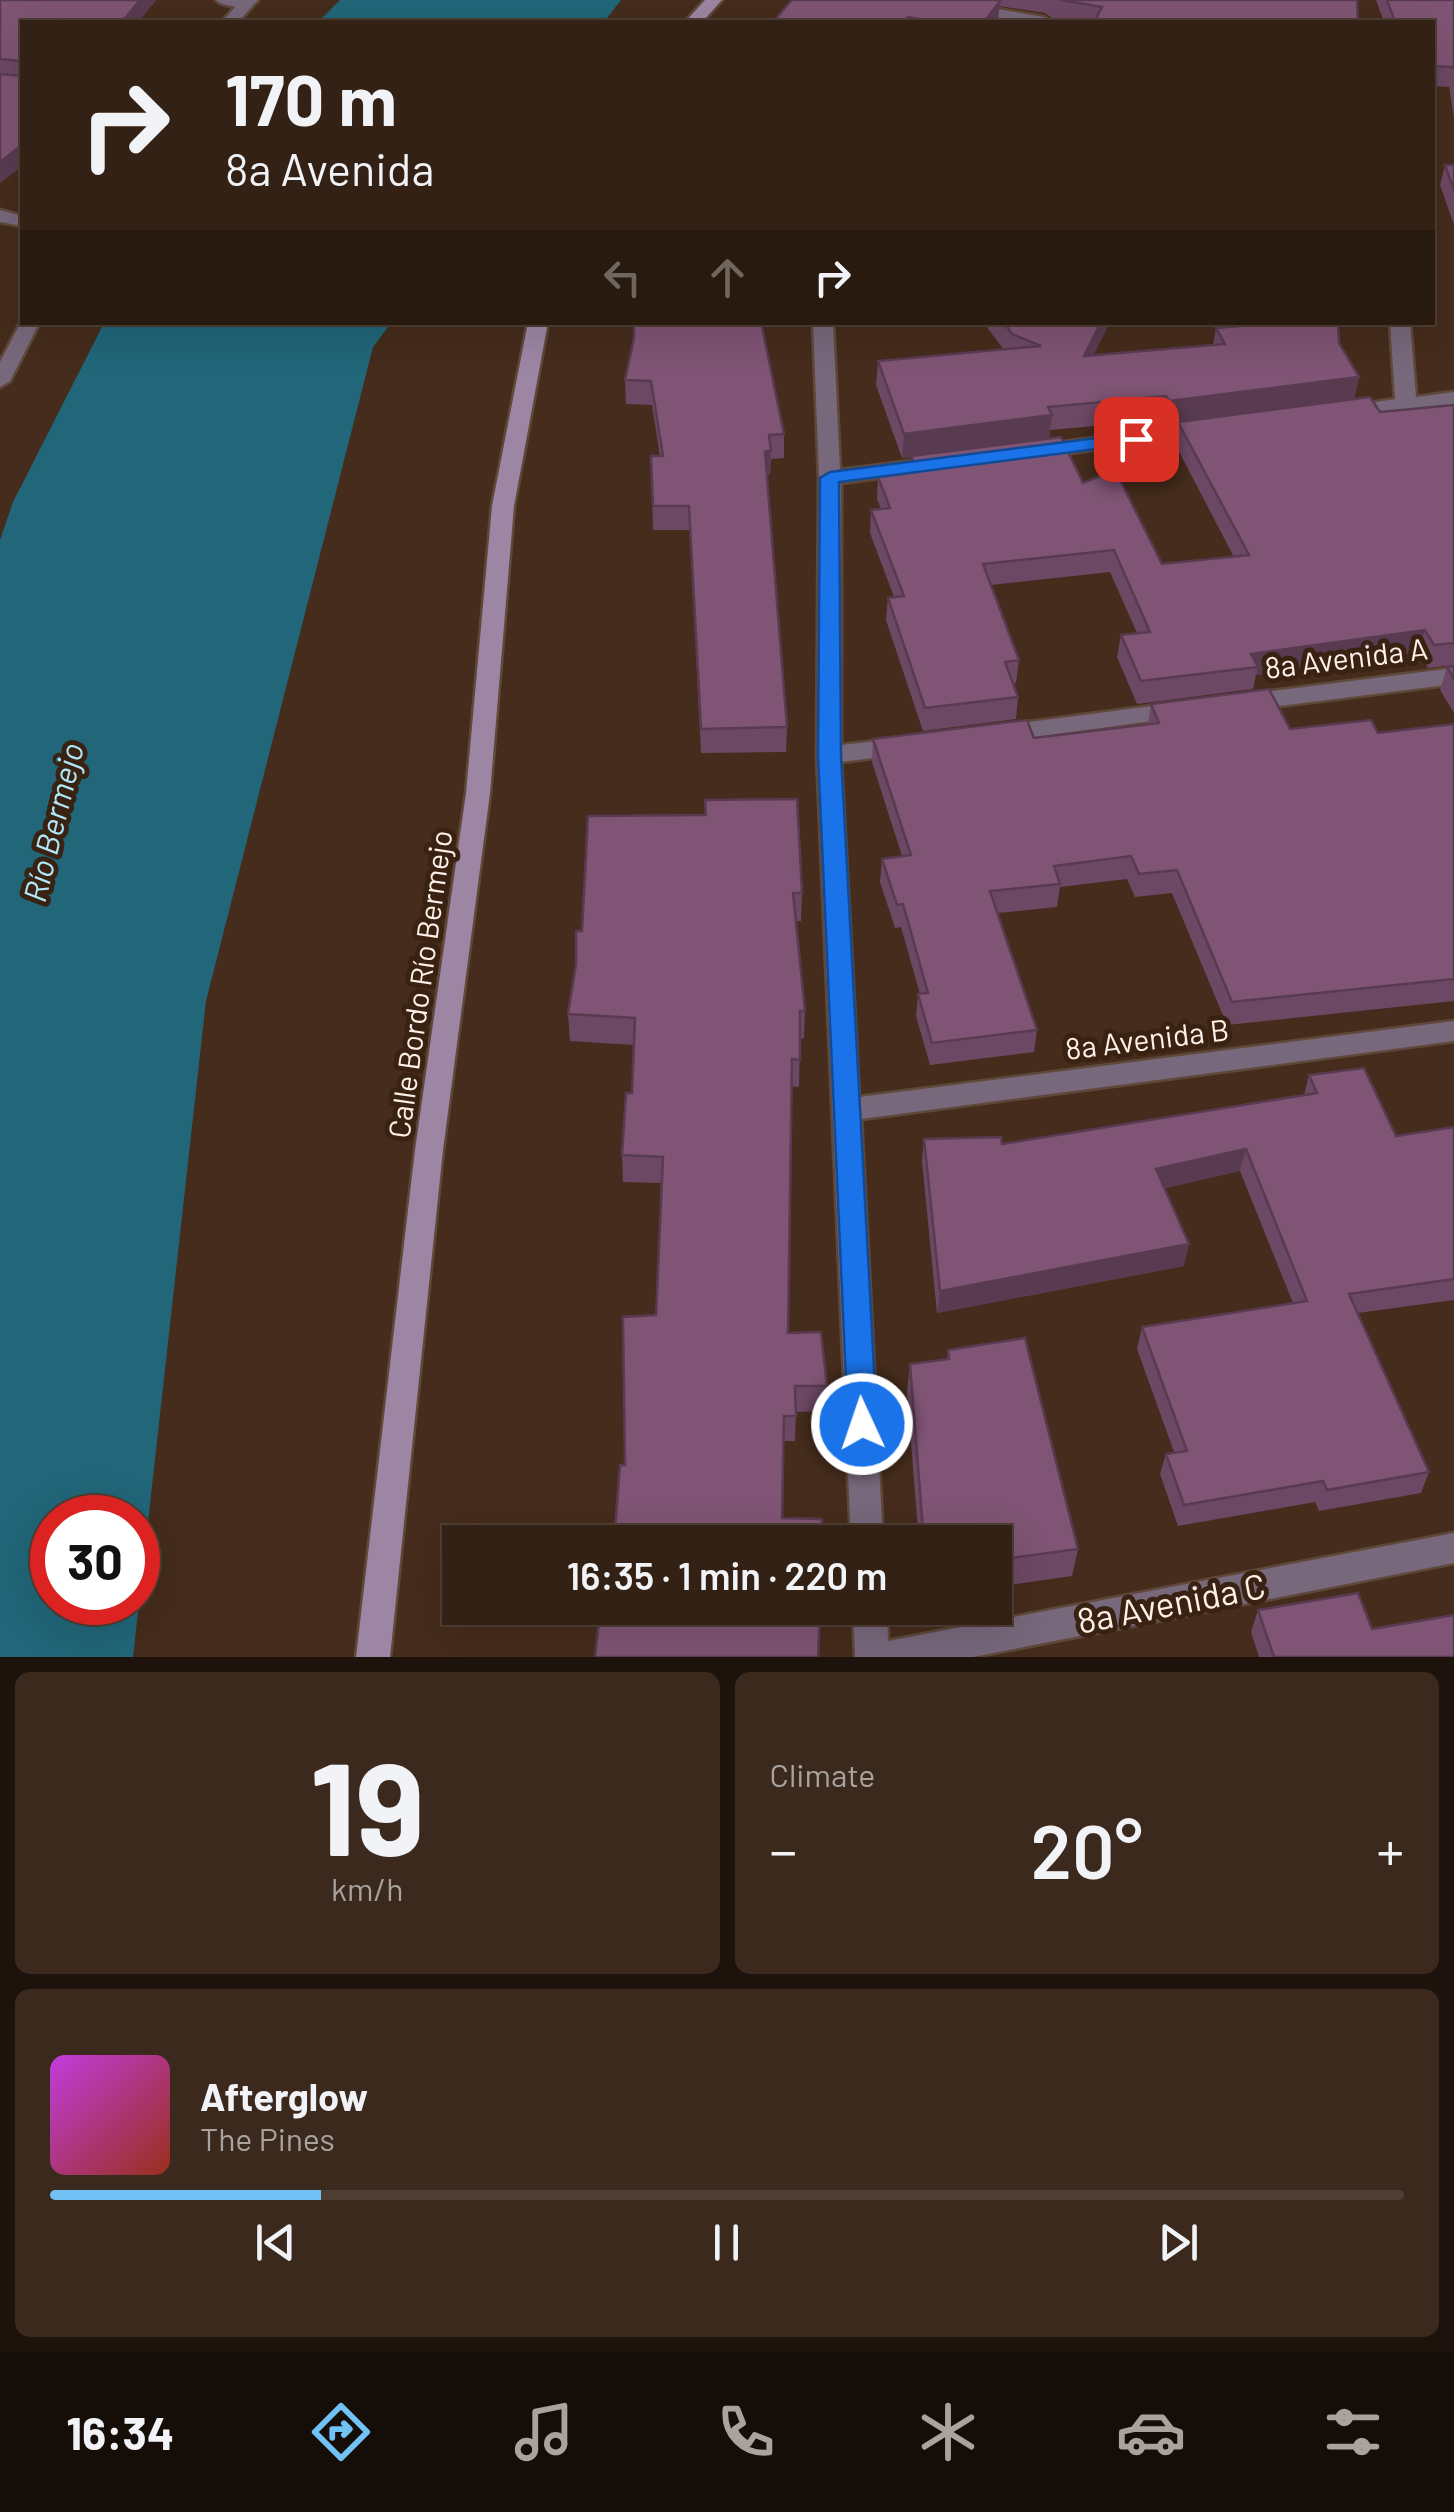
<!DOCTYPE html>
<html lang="en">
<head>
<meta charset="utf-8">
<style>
  :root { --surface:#342115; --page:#3c291e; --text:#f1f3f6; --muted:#a9a3a0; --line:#4e3e34; --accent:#71c1f5 }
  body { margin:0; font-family:Barlow,sans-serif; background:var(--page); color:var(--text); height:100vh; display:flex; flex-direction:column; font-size:38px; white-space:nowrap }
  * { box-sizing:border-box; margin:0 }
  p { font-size:32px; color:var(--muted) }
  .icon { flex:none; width:55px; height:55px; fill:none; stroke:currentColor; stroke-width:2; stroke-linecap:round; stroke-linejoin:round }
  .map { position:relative; height:1657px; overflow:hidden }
  .details { display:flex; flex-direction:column; gap:15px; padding:15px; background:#1d120c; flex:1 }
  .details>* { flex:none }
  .hud { position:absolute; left:20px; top:20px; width:1415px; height:305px; border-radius:0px; box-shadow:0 10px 40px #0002,0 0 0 2px var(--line); background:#342115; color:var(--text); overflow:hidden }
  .speed { position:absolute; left:30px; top:1495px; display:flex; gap:20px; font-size:50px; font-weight:700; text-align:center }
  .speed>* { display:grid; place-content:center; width:130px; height:130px; border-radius:50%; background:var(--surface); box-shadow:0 10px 40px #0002,0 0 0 2px var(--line); line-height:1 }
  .speed .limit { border:15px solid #d22; background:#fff; color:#111 }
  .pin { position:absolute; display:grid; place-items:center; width:85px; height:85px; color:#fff; margin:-42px; border-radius:20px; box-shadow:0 5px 15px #0006 }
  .me { position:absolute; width:110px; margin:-55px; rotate:357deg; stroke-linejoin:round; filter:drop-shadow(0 0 8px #0008) }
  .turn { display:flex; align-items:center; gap:35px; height:210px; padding:0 40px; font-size:45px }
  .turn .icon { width:130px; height:130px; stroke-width:2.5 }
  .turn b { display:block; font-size:70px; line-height:85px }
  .lanes { display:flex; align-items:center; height:95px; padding:0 40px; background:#0003; justify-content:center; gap:50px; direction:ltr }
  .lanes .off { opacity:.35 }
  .big { font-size:75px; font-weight:600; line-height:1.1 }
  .details .widget { flex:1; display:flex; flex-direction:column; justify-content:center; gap:15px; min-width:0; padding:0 35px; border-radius:15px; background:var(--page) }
  .details .dial { align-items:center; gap:0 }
  .dial b { font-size:130px; line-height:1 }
  .song { display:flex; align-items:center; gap:30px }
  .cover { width:120px; height:120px; border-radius:15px; background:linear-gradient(135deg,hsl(290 70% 55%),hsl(10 70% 35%)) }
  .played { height:10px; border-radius:5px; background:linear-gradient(90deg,var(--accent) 20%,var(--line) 20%) }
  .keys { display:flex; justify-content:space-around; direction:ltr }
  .heat { display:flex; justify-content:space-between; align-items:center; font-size:55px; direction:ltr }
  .details .tiles { flex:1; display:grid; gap:15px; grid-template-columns:1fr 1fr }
  .widget:last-child { grid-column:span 2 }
  .trip { position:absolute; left:442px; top:1525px; width:570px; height:100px; border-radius:0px; background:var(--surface); box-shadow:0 10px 40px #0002,0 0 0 2px var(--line); font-weight:600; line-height:100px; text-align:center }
  .tabs { display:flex; height:160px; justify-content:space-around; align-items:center; background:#150d08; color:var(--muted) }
  .tabs .icon { width:70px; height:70px }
  .tabs .on { color:var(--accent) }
  .tabs b { font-size:45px; color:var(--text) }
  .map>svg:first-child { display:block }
</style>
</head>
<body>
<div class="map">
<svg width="1454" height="1657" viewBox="0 0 1454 1657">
  <rect width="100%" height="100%" fill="#452c1c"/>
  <g fill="#216679" fill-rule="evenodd">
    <path d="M 340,0 L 621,0 L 604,22 L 318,22 Z"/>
    <path d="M 104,323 L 391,323 L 373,347 L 206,1001 L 133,1657 L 0,1657 L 0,540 L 13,502 ZM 52,1518 L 138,1518 L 138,1602 L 52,1602 Z"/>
  </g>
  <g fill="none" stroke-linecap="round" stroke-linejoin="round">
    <defs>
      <g id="service">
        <path d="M 216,0 L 256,0 L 257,1 C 248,9 225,8 216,0 Z"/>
        <path d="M 0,210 L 22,216 L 22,226 L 0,222 Z"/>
      </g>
      <g id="minor">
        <path d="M 241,0 L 258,0 L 238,22 L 222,22 Z"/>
        <path d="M 908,0 L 944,0 L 1044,17 L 1052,22 L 1019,22 L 916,5 Z"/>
        <path d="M 22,320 L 40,322 L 10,381 L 0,387 L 0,362 Z"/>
        <path d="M 813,322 L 833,322 L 840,470 L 943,457 L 954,463 L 943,469 L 841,483 L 841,745 L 904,738 L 916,746 L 904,754 L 841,762 L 859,1097 L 1454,1021 L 1454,1041 L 861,1119 L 883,1542 L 851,1542 L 817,755 L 819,478 Z"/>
        <path d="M 1390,322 L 1410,322 L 1416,397 L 1454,392 L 1454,404 L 1338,416 L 1338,408 L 1395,399 Z"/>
        <path d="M 1211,423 L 1218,425 L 1221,429 L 1218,433 L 1032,458 L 1022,452 L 1032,446 Z"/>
        <path d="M 1454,668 L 1454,684 L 1241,711 L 1229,703 L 1241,695 Z"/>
        <path d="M 1182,702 L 1194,710 L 1190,716 L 998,742 L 986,734 L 998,726 Z"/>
        <path d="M 1454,1533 L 1454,1563 L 973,1657 L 855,1657 L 853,1608 L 887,1608 L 888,1641 Z"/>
      </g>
      <g id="secondary">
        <path d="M 705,0 L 722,0 L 702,22 L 685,22 Z"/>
        <path d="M 528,322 L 548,322 L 514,506 L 490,793 L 443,1150 L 390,1657 L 356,1657 L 415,1150 L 466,793 L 492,506 Z"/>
      </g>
    </defs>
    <use href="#service" stroke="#5f4839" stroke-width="5"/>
    <use href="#minor" stroke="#5f4839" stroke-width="5"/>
    <use href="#secondary" stroke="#5f4839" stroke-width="5"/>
    <use href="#service" fill="#77687b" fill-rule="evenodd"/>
    <use href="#minor" fill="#77687b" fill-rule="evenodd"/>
    <use href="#secondary" fill="#9c86a3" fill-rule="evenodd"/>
  </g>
  <g fill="#6d4864" fill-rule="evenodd">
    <path d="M 0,0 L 156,0 L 138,22 L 22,22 L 22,166 L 0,183 Z"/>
    <path d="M 792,0 L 1357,0 L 1358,22 L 1063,22 L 1056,21 L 1045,13 L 999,6 L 998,22 L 773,22 Z"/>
    <path d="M 1376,0 L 1454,0 L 1454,118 L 1449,87 L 1432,86 L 1432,22 L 1384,22 Z"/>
    <path d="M 1445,165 L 1454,165 L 1454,225 L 1440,185 Z"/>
    <path d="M 983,322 L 1110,322 L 1093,355 L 1213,345 L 1216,328 L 1233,327 L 1231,322 L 1338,322 L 1339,343 L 1359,377 L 1354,399 L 1380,412 L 1454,405 L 1454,665 L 1428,668 L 1419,652 L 1256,675 L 1253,689 L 1137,704 L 1117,657 L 1121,635 L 1137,633 L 1110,572 L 991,585 L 1019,660 L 1016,683 L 1013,683 L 1018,697 L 1016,719 L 923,731 L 886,620 L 888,598 L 894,597 L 870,533 L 871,510 L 881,509 L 877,499 L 878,477 L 910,473 L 911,457 L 902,458 L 876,385 L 878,361 L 1004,350 ZM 1162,420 L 1165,425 L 1178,423 L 1175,444 L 1234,557 L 1162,564 L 1083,483 L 1049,438 L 1050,430 Z"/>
    <path d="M 634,338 L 784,434 L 784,458 L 771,459 L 770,475 L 767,475 L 787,727 L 786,752 L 701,753 L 690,530 L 653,530 L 651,456 L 660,456 L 652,405 L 626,404 L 625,380 Z"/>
    <path d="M 1454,666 L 1454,713 L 1440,690 L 1447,667 Z"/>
    <path d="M 1151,704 L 1290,729 L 1378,733 L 1454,724 L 1454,1001 L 1227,1025 L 1172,893 L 1135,897 L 1127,879 L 1060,887 L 1057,907 L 998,913 L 1037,1030 L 1034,1052 L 930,1065 L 916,1016 L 918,994 L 920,994 L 901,927 L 895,928 L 880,882 L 882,859 L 902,856 L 872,762 L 873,739 L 1034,738 L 1148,724 Z"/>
    <path d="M 588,816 L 802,893 L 801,921 L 796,921 L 805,1011 L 804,1038 L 800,1039 L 799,1087 L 791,1086 L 788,1333 L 827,1386 L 825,1411 L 796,1412 L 795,1441 L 784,1441 L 782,1518 L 821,1542 L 625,1465 L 656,1315 L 662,1183 L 623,1182 L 622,1155 L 632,1093 L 634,1045 L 570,1041 L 568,1014 L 582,931 Z"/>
    <path d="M 1309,1075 L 1396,1136 L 1454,1127 L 1454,1302 L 1453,1300 L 1358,1313 L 1429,1472 L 1421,1493 L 1319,1511 L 1315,1502 L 1178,1526 L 1160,1474 L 1166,1454 L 1174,1452 L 1137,1349 L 1142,1327 L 1293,1303 L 1240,1171 L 1165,1188 L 1184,1266 L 937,1313 L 922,1161 L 924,1139 L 1002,1144 L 1304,1095 Z"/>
    <path d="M 948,1350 L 1078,1549 L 1072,1576 L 995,1587 L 995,1542 L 919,1542 L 907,1392 L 910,1364 L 947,1359 Z"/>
    <path d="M 1258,1610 L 1372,1629 L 1454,1657 L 1259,1657 L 1251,1632 Z"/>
  </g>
  <g fill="#593b51">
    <path d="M 140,0 L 156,0 L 138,22 L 122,22 Z"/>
    <path d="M 1000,1 L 998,22 L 984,22 Z"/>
    <path d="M 22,145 L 22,166 L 0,183 L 0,162 Z"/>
    <path d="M 1101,322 L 1110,322 L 1081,380 L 1084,356 Z"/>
    <path d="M 1359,377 L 1354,400 L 1165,425 L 1169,401 Z"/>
    <path d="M 1052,415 L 1049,439 L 902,458 L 904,434 Z"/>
    <path d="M 771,450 L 770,475 L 765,476 L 765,452 Z"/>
    <path d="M 1425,630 L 1419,652 L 1256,675 L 1258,667 L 1251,654 Z"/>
    <path d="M 1246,1149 L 1240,1171 L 1152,1191 L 1156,1169 Z"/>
    <path d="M 1189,1244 L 1184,1266 L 937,1313 L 940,1291 Z"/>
  </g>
  <g fill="#7f5474" stroke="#593b51" stroke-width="2.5">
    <path d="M 0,0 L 140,0 L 122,22 L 22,22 L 22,145 L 0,162 L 0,74 L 21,76 L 21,61 L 0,59 Z"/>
    <path d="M 792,0 L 996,0 L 1000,1 L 984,22 L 935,22 L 908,17 L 904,22 L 773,22 Z"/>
    <path d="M 1061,0 L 1357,0 L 1358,22 L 1094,22 L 1102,7 Z"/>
    <path d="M 1387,0 L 1454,0 L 1454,69 L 1454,67 L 1432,66 L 1432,22 L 1395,22 Z"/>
    <path d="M 1445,165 L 1454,165 L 1454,190 Z"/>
    <path d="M 634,322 L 761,322 L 784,434 L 769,435 L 771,450 L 765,452 L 787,727 L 701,729 L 689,506 L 653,506 L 651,456 L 663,456 L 651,381 L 625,380 L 634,338 Z"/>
    <path d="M 1004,322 L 1101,322 L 1084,356 L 1225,344 L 1216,328 L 1252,325 L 1251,322 L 1338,322 L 1339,343 L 1359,377 L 1169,401 L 1166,396 L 1048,407 L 1052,415 L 904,434 L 878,361 L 1041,346 L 1012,334 Z"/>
    <path d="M 1370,397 L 1380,412 L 1454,405 L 1454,643 L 1434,645 L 1425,630 L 1251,654 L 1258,667 L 1141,681 L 1121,635 L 1150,632 L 1114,550 L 983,564 L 1019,660 L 1005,662 L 1018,697 L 925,708 L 888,598 L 904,596 L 871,510 L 890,508 L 878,477 L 917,472 L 911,456 L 1061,437 L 1083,483 L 1115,470 L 1162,564 L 1249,555 L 1178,422 Z"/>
    <path d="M 1454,666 L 1454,679 L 1447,667 Z"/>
    <path d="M 1269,689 L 1290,729 L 1371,720 L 1378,733 L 1454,724 L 1454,979 L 1232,1002 L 1177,870 L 1139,874 L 1131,856 L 1054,866 L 1060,884 L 990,891 L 1037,1030 L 932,1043 L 918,994 L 928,993 L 903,904 L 897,905 L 882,859 L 911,855 L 873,739 L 1027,720 L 1034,738 L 1159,723 L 1151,704 Z"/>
    <path d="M 797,799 L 802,893 L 793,893 L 805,1011 L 800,1011 L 800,1060 L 792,1059 L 788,1333 L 821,1332 L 827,1386 L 795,1386 L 796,1416 L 784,1416 L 782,1518 L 822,1519 L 821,1542 L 614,1542 L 620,1465 L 625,1465 L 623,1317 L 656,1315 L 663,1157 L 622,1155 L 626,1093 L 632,1093 L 635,1018 L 568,1014 L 576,964 L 576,931 L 582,931 L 588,816 L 706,815 L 705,800 Z"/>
    <path d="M 1364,1068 L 1396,1136 L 1454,1127 L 1454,1279 L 1349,1294 L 1429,1472 L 1327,1490 L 1323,1481 L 1184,1505 L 1166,1454 L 1187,1451 L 1142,1327 L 1307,1301 L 1246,1149 L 1156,1169 L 1189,1244 L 940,1291 L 924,1139 L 1001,1137 L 1002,1144 L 1317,1093 L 1309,1075 Z"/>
    <path d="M 1025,1338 L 1078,1549 L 995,1560 L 995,1542 L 924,1542 L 910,1364 L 949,1359 L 948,1350 Z"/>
    <path d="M 1358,1593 L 1372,1629 L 1454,1615 L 1454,1657 L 1274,1657 L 1258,1610 Z"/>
    <path d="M 609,1608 L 820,1608 L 818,1657 L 595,1657 L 600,1611 L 609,1612 Z"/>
  </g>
  <path fill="#1a73e8" stroke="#114b97" stroke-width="2.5" d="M 1136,433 L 1143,435 L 1143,443 L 839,482 L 841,755 L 877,1424 L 872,1433 L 862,1437 L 852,1433 L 848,1424 L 818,755 L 820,478 L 830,472 Z"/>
  <g text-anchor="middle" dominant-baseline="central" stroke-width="10" stroke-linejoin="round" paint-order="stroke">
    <g font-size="30" fill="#fef1e9" stroke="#3a2212">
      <text transform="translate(1346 657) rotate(-7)">8a Avenida A</text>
      <text transform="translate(419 984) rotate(-82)">Calle Bordo Río Bermejo</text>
      <text transform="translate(1147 1038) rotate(-7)">8a Avenida B</text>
    </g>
    <g font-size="32" font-style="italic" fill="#b0e8fb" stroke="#3a2212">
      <text transform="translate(52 822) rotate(-76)">Río Bermejo</text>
    </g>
    <g font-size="35" fill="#fef1e9" stroke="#3a2212">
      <text transform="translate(1171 1602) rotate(-11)">8a Avenida C</text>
    </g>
  </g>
</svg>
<div class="speed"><div class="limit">30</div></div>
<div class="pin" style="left:1136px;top:439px;background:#d93025"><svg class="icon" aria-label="arrive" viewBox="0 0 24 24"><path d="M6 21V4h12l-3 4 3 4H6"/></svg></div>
<svg class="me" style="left:862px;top:1424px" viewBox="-20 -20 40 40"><circle r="17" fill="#1a73e8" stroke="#fff" stroke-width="3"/><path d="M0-11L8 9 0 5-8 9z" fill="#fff"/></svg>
<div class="trip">16:35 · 1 min · 220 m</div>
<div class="hud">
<div class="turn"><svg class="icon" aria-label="right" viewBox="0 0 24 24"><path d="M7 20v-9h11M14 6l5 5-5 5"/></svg><div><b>170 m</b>8a Avenida</div></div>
<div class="lanes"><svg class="icon off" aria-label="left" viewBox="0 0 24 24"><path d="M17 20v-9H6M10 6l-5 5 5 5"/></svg><svg class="icon off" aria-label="ahead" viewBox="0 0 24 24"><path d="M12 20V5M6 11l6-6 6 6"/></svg><svg class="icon" aria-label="right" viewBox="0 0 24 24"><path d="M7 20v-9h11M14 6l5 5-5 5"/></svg></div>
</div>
</div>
<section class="details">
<div class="tiles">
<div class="widget dial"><b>19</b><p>km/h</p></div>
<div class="widget"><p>Climate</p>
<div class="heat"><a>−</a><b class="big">20°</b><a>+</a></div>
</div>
<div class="widget">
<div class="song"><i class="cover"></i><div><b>Afterglow</b><p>The Pines</p></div></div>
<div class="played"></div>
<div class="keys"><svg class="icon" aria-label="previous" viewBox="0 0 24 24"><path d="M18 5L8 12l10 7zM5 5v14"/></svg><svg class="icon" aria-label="pause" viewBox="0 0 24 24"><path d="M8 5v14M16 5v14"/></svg><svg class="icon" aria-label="next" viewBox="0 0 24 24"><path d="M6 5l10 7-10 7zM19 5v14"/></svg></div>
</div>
</div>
</section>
<nav class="tabs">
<b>16:34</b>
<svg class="icon on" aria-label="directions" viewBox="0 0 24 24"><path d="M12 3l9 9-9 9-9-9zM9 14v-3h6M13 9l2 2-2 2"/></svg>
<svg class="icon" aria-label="music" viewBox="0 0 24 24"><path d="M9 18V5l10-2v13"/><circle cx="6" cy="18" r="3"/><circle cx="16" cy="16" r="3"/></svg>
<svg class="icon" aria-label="phone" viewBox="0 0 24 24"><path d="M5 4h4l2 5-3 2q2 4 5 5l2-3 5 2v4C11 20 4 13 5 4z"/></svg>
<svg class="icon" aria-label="climate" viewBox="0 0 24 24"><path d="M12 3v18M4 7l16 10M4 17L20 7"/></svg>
<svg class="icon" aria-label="car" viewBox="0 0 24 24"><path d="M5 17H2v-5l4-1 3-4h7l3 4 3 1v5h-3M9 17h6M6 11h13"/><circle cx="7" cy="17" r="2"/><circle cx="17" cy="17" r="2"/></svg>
<svg class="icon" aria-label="filters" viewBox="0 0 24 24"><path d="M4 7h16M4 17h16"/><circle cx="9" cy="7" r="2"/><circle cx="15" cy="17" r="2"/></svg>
</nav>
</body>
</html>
